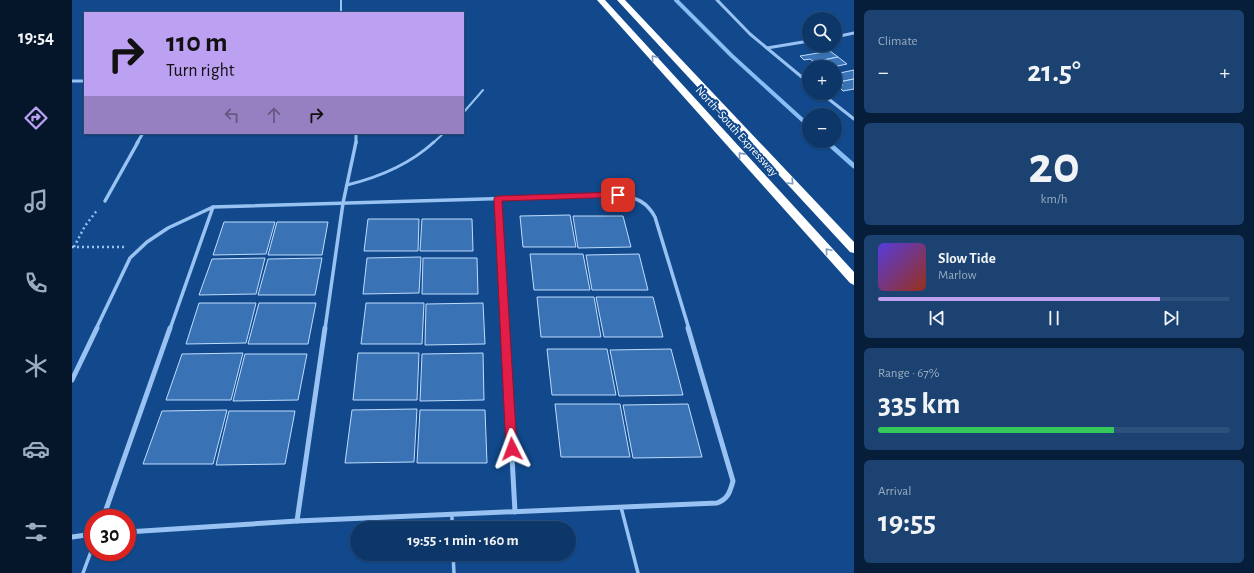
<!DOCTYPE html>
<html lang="en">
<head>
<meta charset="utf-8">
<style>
  :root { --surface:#0d3769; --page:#1b4271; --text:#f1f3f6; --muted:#9aacc0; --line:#2d517d; --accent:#bca0f2 }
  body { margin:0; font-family:"Alegreya Sans",sans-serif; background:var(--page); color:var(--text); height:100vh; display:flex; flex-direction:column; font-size:15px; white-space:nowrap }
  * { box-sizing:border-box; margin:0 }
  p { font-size:13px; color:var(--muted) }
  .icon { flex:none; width:22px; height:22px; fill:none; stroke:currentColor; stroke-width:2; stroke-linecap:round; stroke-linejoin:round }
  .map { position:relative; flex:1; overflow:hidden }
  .side { display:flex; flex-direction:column; gap:10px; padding:10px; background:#071e3a; width:400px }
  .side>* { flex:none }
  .hud { position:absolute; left:12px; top:12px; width:380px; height:122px; border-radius:0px; box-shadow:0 1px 3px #0004,0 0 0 1px var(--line); background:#bca0f2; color:#111; overflow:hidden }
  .controls { position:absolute; left:730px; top:12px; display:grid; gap:8px }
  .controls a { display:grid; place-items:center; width:40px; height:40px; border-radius:50%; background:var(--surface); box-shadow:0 1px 3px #0004,0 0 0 1px var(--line); font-size:20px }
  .speed { position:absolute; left:12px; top:509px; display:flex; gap:8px; font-size:20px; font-weight:700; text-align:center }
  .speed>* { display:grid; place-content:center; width:52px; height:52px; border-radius:50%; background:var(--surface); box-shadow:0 1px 3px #0004,0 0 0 1px var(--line); line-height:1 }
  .speed .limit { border:6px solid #d22; background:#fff; color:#111 }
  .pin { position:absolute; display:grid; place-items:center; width:34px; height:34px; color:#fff; margin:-17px; border-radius:8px; box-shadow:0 2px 6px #0006 }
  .me { position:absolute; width:44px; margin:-22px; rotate:357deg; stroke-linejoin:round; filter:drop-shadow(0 0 3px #0008) }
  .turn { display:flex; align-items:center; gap:14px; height:84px; padding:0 16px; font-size:18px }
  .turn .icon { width:52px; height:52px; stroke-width:2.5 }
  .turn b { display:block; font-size:28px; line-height:34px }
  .lanes { display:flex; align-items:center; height:38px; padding:0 16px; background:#0003; justify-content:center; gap:20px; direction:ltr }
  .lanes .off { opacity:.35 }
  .big { font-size:30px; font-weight:600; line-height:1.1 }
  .side .card { flex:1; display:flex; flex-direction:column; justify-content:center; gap:6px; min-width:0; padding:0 14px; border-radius:6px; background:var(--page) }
  .side .dial { align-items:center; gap:0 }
  .dial b { font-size:52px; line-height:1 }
  .song { display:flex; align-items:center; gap:12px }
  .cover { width:48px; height:48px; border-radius:6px; background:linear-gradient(135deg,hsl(250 70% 55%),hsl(10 70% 35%)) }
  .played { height:4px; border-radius:2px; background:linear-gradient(90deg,var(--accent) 80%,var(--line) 80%) }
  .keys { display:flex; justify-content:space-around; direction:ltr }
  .heat { display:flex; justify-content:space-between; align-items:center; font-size:22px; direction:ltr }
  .charge { height:6px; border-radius:3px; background:linear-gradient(90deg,#34c759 67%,var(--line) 0) }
  .trip { position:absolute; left:278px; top:521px; width:226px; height:40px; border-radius:20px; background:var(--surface); box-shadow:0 1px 3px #0004,0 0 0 1px var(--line); font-weight:600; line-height:40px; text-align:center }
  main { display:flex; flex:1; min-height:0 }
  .dock { display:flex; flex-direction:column; width:72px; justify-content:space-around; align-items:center; background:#05162a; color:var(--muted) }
  .dock .icon { width:28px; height:28px }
  .dock .on { color:var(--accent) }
  .dock b { font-size:18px; color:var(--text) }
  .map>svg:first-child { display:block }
</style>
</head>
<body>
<main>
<nav class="dock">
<b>19:54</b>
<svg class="icon on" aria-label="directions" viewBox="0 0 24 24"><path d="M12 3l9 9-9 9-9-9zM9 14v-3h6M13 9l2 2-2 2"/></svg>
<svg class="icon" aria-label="music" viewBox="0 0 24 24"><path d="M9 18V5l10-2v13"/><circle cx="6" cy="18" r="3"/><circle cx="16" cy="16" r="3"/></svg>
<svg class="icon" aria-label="phone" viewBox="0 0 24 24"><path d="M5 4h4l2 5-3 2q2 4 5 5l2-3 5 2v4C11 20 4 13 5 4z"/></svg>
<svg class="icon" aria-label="climate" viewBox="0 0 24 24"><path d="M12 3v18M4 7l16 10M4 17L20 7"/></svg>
<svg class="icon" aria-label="car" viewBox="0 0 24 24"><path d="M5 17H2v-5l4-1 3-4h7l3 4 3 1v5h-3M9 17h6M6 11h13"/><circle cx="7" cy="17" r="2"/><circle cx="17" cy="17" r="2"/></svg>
<svg class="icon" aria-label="filters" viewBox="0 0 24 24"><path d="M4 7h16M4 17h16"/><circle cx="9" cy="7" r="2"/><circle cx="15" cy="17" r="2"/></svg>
</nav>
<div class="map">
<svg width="782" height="573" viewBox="0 0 782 573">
  <rect width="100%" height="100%" fill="#11498c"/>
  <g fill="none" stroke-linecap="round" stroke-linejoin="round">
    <g stroke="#89bef5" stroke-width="4">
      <path d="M 604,0 L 660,56 L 737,126"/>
      <path d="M 754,141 L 756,143"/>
    </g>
    <path stroke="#89bef5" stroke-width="5" d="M 755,142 L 782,166"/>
  </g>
  <g fill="#3973b5" stroke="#bfdcfd">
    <path d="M 758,51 L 766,57 L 742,62 L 738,59 L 732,60 L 728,56 Z"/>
    <path d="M 766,57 L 775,64 L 761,67 L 740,66 L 745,65 L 742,62 Z"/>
    <path d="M 782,70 L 782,79 L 767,82 L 763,79 L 763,74 Z"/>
    <path d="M 782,79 L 782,89 L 771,91 L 766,86 L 771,85 L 767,82 Z"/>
    <path d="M 498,215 L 504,247 L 451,247 L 448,216 Z"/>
    <path d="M 501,216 L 551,216 L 559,247 L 506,248 Z"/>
    <path d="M 296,219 L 347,219 L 346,251 L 292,251 Z"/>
    <path d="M 350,219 L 400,219 L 401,251 L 348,251 Z"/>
    <path d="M 152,222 L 203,222 L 194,254 L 141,255 Z"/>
    <path d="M 205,222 L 256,222 L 250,255 L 196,255 Z"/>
    <path d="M 458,254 L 511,254 L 518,290 L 462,290 Z"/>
    <path d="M 567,254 L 576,290 L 520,290 L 514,255 Z"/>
    <path d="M 349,257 L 347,293 L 291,294 L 295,258 Z"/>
    <path d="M 193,258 L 184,294 L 127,295 L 140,259 Z"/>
    <path d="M 250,258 L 243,295 L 186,295 L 196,259 Z"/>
    <path d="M 351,258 L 405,258 L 406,294 L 350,294 Z"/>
    <path d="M 465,297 L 522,297 L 529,337 L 469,337 Z"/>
    <path d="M 524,297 L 581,297 L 591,337 L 532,337 Z"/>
    <path d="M 127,303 L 184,303 L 174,343 L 114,344 Z"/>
    <path d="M 187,303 L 244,303 L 236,344 L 176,344 Z"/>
    <path d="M 294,303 L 352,303 L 350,344 L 289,344 Z"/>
    <path d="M 411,303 L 413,344 L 353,345 L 354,304 Z"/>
    <path d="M 475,349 L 535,349 L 544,395 L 480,395 Z"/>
    <path d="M 599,349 L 611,395 L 547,396 L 538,350 Z"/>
    <path d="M 171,353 L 159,400 L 94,400 L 110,354 Z"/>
    <path d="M 286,353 L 347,353 L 345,400 L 281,400 Z"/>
    <path d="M 411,353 L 412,400 L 348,401 L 350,354 Z"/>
    <path d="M 173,354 L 235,354 L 226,400 L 161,401 Z"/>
    <path d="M 483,404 L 548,404 L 558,457 L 489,457 Z"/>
    <path d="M 616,404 L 630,457 L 561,458 L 551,405 Z"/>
    <path d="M 345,409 L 342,462 L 273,463 L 280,410 Z"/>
    <path d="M 155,410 L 141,464 L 71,464 L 90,411 Z"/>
    <path d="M 348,410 L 413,410 L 415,463 L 345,463 Z"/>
    <path d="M 157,411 L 223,411 L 213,464 L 144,465 Z"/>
  </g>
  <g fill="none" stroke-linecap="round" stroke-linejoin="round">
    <g stroke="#98c2f2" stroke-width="2.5" stroke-dasharray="2 3" stroke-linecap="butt">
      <path d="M 0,247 L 53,247"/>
      <path d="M 2,247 L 13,226 L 26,209"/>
    </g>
    <g stroke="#98c2f2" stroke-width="2">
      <path d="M 269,0 L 269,13"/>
      <path d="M 391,113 L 411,90"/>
      <path d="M 361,143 L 372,133"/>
    </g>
    <path stroke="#98c2f2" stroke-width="3" d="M 275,185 C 308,177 337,165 362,142"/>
    <g stroke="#98c2f2" stroke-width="3.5">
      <path d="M 549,507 L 566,573"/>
      <path d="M 380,515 L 380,528"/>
      <path d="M 381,554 L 382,573"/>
      <path d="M 11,573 L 21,546"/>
    </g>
    <g stroke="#98c2f2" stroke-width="3">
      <path d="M 645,0 L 678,34 L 737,83"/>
      <path d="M 763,37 L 782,33"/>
      <path d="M 695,48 L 737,41"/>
      <path d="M 0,81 L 13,81"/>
      <path d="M 749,93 L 782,119"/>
      <path d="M 284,133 L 284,143"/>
      <path d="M 65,143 L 71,133"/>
    </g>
    <g stroke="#98c2f2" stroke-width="3.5">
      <path d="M 426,198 L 433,329"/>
      <path d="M 33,201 L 66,142"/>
      <path d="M 24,329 L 58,258 L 75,242 L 96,228 L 141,207 L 547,195 C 564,197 575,202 583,217 L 617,329"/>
      <path d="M 98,329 L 141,207"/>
      <path d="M 253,329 L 271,203 L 284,142"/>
    </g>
    <g stroke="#98c2f2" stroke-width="5">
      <path d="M 433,328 L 443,512"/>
      <path d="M 0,380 L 25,328"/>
      <path d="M 31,518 L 98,328"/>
      <path d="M 225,521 L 253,328"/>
      <path d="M 55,532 L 225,521 L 645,503 C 656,499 658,492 661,481 L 616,328"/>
      <path d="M 0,537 L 21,534"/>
    </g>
    <g fill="#fff" fill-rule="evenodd">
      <path d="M 525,0 L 533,0 L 782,272 L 782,285 L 778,283 Z"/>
      <path d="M 545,0 L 553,0 L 782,242 L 782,253 L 778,252 Z"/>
    </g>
  </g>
  <defs><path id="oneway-chevron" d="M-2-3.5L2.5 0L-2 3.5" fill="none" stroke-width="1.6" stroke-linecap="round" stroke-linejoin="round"/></defs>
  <g stroke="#7c9bc0">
    <use href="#oneway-chevron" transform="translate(582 58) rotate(-131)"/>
    <use href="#oneway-chevron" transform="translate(669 155) rotate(-132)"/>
    <use href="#oneway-chevron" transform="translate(719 182) rotate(47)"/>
    <use href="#oneway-chevron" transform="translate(756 251) rotate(-131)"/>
  </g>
  <path fill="#e11d48" stroke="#92132f" d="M 546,192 L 549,193 L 549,197 L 430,201 L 445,449 L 444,453 L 440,454 L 436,453 L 434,449 L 422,198 L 426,196 Z"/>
  <g text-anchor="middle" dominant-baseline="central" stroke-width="4" stroke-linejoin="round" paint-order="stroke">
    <g font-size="12" fill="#fff" stroke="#11498c">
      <text transform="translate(665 131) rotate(48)">North–South Expressway</text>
    </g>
  </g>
</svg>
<div class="controls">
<a><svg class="icon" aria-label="search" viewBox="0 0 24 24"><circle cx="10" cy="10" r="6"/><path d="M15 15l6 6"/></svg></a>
<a>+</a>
<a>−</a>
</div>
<div class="speed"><div class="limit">30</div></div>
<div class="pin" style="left:546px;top:195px;background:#d93025"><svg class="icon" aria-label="arrive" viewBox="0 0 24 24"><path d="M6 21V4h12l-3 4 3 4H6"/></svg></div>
<svg class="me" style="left:440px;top:449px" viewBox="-20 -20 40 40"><path d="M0-17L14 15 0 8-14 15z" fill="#e11d48" stroke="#fff" stroke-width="4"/></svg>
<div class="trip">19:55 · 1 min · 160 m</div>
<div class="hud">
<div class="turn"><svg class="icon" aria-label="right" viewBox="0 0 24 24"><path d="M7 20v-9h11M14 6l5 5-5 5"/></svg><div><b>110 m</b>Turn right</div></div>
<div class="lanes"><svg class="icon off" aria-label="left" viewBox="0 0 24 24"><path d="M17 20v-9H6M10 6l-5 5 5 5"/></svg><svg class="icon off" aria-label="ahead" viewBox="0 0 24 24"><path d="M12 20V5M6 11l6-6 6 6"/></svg><svg class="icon" aria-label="right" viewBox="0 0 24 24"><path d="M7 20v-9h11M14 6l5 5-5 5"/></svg></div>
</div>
</div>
<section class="side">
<div class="card"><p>Climate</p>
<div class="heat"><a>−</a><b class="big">21.5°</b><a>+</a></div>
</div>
<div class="card dial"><b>20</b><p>km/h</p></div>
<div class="card">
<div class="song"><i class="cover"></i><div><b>Slow Tide</b><p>Marlow</p></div></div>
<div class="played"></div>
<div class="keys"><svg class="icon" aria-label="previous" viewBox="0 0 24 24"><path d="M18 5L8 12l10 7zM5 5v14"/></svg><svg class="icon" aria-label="pause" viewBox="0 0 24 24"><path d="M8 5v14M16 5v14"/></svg><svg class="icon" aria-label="next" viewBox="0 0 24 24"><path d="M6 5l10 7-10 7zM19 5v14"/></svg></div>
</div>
<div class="card"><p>Range · 67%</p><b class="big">335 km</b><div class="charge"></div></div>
<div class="card"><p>Arrival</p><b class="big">19:55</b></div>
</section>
</main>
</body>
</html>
